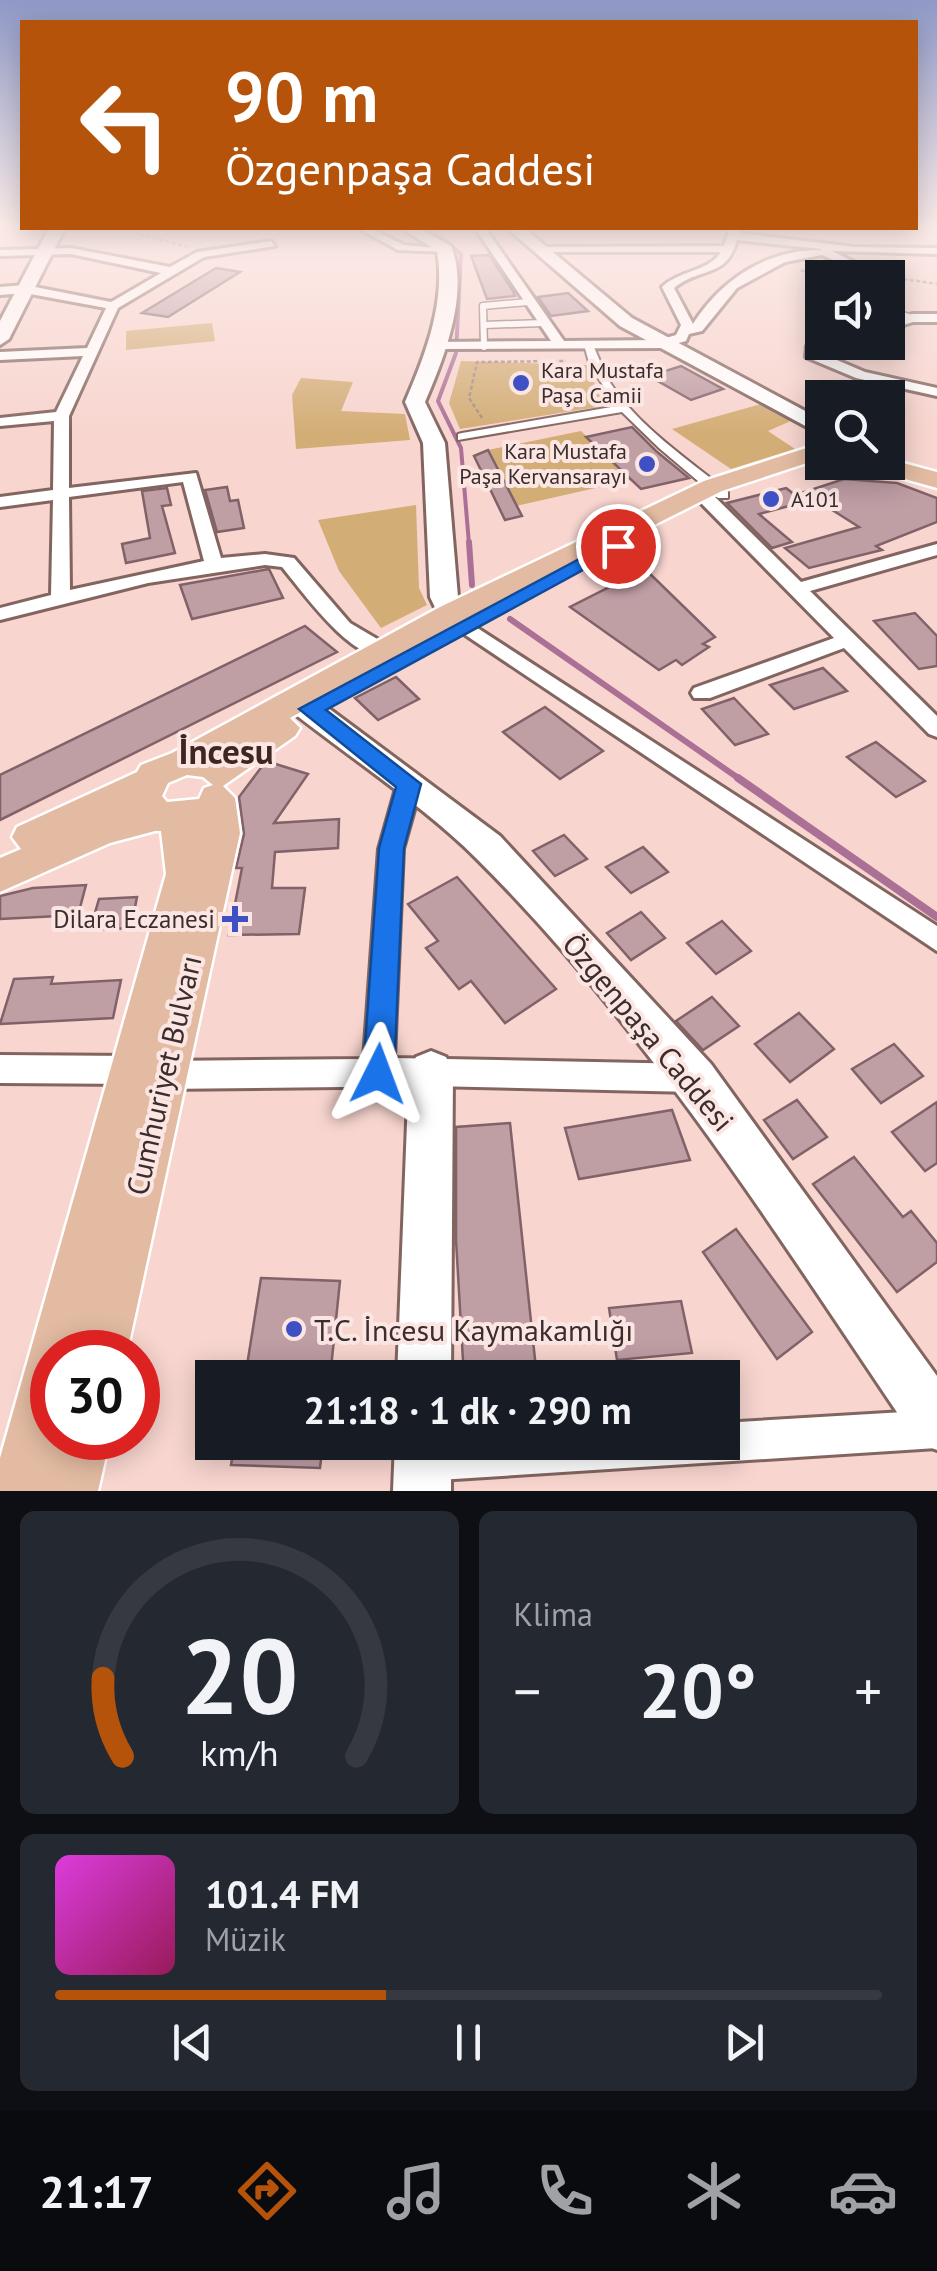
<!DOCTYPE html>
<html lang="tr">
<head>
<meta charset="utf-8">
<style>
  :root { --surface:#171b24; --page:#242831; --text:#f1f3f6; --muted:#9ea1a6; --line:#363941; --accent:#b45309 }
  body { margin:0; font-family:"PT Sans",sans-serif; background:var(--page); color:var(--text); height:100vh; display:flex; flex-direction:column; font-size:38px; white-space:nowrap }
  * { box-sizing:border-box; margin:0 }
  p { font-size:32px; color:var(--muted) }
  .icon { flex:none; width:55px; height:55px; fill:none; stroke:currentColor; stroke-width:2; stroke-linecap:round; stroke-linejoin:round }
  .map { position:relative; height:1491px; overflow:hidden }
  .details { display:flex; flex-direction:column; gap:20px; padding:20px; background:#0d0f14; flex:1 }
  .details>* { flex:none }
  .banner { position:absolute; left:20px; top:20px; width:898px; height:210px; border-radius:0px; box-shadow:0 5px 25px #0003; background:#b45309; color:#fff; overflow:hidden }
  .controls { position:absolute; left:805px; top:260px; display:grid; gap:20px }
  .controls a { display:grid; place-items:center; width:100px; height:100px; border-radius:0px; background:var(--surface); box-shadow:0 5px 25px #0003; font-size:50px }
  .speed { position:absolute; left:30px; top:1330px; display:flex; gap:20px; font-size:50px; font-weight:700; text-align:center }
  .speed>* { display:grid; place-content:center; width:130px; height:130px; border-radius:50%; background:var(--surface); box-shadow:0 5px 25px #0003; line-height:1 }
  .speed .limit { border:15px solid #d22; background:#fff; color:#111 }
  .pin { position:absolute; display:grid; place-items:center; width:85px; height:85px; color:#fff; margin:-42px; border:5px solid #fff; border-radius:50%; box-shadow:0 2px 10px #0007 }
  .me { position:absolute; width:110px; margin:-55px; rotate:3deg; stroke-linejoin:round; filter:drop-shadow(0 0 8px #0008) }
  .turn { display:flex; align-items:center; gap:35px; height:210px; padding:0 40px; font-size:45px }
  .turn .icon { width:130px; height:130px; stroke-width:2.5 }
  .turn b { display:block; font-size:70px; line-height:85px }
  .big { font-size:75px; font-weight:700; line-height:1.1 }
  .details .tile { flex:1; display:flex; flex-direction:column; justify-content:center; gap:15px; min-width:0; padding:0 35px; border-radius:15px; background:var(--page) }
  .details .dial { align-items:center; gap:0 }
  .dial svg { height:260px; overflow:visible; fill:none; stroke:var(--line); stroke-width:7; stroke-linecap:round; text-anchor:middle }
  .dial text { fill:var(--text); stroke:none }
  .song { display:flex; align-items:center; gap:30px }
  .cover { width:120px; height:120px; border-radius:15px; background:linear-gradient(135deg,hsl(300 70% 55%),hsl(330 70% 35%)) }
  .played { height:10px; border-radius:5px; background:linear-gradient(90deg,var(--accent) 40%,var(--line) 40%) }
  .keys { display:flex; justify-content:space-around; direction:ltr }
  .heat { display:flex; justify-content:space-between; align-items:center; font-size:55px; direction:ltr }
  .details .tiles { flex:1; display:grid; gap:20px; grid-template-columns:1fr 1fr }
  .tile:last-child { grid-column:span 2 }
  .trip { position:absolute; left:195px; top:1360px; width:545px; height:100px; border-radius:0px; background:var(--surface); box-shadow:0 5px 25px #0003; font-weight:700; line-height:100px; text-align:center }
  .menu { display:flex; height:160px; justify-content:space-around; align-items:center; background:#090b0e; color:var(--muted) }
  .menu .icon { width:70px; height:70px }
  .menu .current { color:var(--accent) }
  .menu b { font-size:45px; color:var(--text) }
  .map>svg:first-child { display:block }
</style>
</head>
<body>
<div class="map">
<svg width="937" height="1491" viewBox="0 0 937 1491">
  <rect width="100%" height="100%" fill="#f8d5cf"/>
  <g fill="#d3ad76">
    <path d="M 212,323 L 215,341 L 126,350 L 126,331 Z"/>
    <path d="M 461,361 L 587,365 L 604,406 L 460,429 L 449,403 Z"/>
    <path d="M 301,378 L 353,382 L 341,411 L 405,414 L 410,440 L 296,449 L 292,395 Z"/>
    <path d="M 761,404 L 793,420 L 768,431 L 795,449 L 731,469 L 672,429 Z"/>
    <path d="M 581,431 L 631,480 L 516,506 L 488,450 Z"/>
    <path d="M 416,505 L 419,588 L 427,605 L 381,628 L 339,571 L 318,520 Z"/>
  </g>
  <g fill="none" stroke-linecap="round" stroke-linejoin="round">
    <path stroke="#ab7095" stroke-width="4" d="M 430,228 L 461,254 L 456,353 L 438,401 L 461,448 L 469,544"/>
    <g stroke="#ab7095" stroke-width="6">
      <path d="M 469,542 L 472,585"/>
      <path d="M 510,619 L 741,780"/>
    </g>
    <path stroke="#ab7095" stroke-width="8" d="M 738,778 L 937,917"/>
  </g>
  <g fill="#bf9ea4" stroke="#806268" stroke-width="2.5">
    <path d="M 489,255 L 513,291 L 515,296 L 487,299 L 471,256 Z"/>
    <path d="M 216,268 L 240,272 L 168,317 L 142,313 Z"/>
    <path d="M 568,293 L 588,311 L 551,316 L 538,297 Z"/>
    <path d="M 681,366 L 723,389 L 691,400 L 649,376 Z"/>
    <path d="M 632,427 L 656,451 L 689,478 L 641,489 L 586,437 Z"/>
    <path d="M 488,450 L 522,516 L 505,520 L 474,456 Z"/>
    <path d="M 844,479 L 897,483 L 937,498 L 937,522 L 876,546 L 882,550 L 809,568 L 785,548 L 859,527 L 804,492 Z"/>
    <path d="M 227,487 L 230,501 L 238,500 L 244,528 L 217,532 L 205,490 Z"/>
    <path d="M 167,488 L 171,505 L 162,506 L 175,553 L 126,563 L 122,544 L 150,538 L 142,491 Z"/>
    <path d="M 786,488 L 804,502 L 759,514 L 792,542 L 772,548 L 727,503 Z"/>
    <path d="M 269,569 L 283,598 L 192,619 L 180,585 Z"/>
    <path d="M 645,569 L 715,637 L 703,644 L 709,647 L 682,665 L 676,660 L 659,670 L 570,607 Z"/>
    <path d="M 915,613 L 937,636 L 937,666 L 919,669 L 874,621 Z"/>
    <path d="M 305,626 L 337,652 L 0,820 L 0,775 Z"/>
    <path d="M 823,668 L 847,691 L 794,709 L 770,685 Z"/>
    <path d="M 396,677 L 419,699 L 378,720 L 355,698 Z"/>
    <path d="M 734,698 L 768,734 L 735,745 L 702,709 Z"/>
    <path d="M 545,707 L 603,751 L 560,779 L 503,732 Z"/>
    <path d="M 876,742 L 925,781 L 896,797 L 847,757 Z"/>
    <path d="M 266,761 L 308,774 L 274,823 L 339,819 L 338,848 L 275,852 L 272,888 L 305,888 L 299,934 L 229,935 L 242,868 L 236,868 L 244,834 L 239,797 Z"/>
    <path d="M 564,835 L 587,859 L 555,876 L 533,851 Z"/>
    <path d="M 643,847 L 668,872 L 631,893 L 606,867 Z"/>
    <path d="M 457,877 L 556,989 L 505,1023 L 471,981 L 459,989 L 426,948 L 438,941 L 408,904 Z"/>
    <path d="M 86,885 L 78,915 L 0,919 L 0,896 L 33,888 Z"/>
    <path d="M 137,897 L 131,928 L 90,930 L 99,899 Z"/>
    <path d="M 641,912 L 665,938 L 631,960 L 607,933 Z"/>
    <path d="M 722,921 L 751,951 L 716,974 L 687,943 Z"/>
    <path d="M 53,977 L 51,984 L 121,980 L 113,1018 L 0,1024 L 14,979 Z"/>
    <path d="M 712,997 L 739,1026 L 703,1050 L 676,1021 Z"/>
    <path d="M 799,1013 L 834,1049 L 790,1082 L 755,1044 Z"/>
    <path d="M 894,1044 L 923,1076 L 881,1103 L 852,1069 Z"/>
    <path d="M 797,1100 L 827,1137 L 793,1159 L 764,1120 Z"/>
    <path d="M 937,1102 L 937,1163 L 925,1171 L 892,1132 Z"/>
    <path d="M 672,1110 L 690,1160 L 579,1179 L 565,1128 Z"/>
    <path d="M 510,1123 L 537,1378 L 464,1378 L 456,1240 L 456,1127 Z"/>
    <path d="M 854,1157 L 903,1217 L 911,1211 L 937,1243 L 937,1262 L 897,1292 L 813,1184 Z"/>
    <path d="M 736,1229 L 812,1332 L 777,1359 L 703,1252 Z"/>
    <path d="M 261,1278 L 340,1281 L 330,1378 L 245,1378 Z"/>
    <path d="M 681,1301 L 692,1353 L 617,1360 L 609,1308 Z"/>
    <path d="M 235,1442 L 323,1442 L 320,1468 L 231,1465 Z"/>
  </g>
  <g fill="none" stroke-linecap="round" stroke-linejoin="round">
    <defs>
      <g id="service">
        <path d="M 888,310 L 912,318"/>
        <path d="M 484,325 L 543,323"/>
        <path d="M 484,347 L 483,306 L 528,302"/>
      </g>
      <path id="pedestrian" d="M 583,341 L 591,341 C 598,355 603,370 611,384 C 640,428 688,459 728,492 L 728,498 L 718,498 L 659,448 L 622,412 L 458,440 L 458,434 L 462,433 L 617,406 L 590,366 Z"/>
      <g id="minor">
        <path d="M 358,228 L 370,228 L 404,245 L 450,249 L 445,252 L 398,250 Z"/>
        <path d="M 475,228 L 485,228 L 564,341 L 659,340 L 676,335 L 681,325 L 662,287 C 680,270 708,272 721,252 L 539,252 L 535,247 L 724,246 L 730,228 L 740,228 L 739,233 L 855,247 L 937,248 L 937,254 L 832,251 L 874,272 L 870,277 L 822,255 L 785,262 L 737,288 L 702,331 L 689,334 L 686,341 L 660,348 L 431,349 L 431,343 L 436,342 L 551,341 ZM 737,240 L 821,249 L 821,250 C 767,249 721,280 693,324 L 674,288 C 701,266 726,279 737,240 Z"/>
        <path d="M 271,241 L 275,246 L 204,257 L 118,308 L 69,416 L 69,488 L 196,473 L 221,558 L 265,554 L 294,558 L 350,623 L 389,646 L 392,651 L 389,656 C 353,664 303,592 282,567 L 265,565 L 148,583 L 0,620 L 0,608 L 51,595 L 53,500 L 0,507 L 0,497 L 53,490 L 54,421 L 0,426 L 0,418 L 56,412 L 83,356 L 0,360 L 0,352 L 87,348 L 106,308 L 25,293 L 0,295 L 0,287 L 25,285 L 111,302 L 161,273 L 71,254 L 0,256 L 0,250 L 71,248 L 170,267 L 197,252 ZM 183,482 L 204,561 L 70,590 L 69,497 Z"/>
        <path d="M 937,314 L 937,322 L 913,322 L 888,330 L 888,322 L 912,314 Z"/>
        <path d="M 822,341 L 840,342 L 818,352 L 865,372 L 937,388 L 937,396 L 856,378 L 806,357 L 807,346 Z"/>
        <path d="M 708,495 L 714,496 L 801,582 L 937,544 L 937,555 L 810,591 L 937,716 L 937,737 L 929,734 L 844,648 L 710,698 L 694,698 L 691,693 L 694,688 L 834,638 L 702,504 L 700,500 Z"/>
        <path d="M 465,620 L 937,926 L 937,951 L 458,630 L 455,626 L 458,622 Z"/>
        <path d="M 409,776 L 417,779 L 421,785 L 403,849 L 394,1058 L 693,1064 L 704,1068 L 708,1078 L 704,1088 L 693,1092 L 431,1086 L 162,1089 L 134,1084 L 0,1083 L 0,1055 L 134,1056 L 162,1061 L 364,1059 L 379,849 L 397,785 L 401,779 Z"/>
        <path d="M 937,1410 L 937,1448 L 423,1481 L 409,1475 L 403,1461 L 409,1447 L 420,1442 L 722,1442 L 722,1423 Z"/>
      </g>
      <g id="secondary">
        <path d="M 49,228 L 65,228 L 9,339 L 0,345 L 0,321 Z"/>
        <path d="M 401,228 L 418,228 L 451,246 C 470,292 444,359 425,402 L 445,443 L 458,597 L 465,614 L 451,623 L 441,620 L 430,597 L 423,443 L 405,402 C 425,356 446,302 437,251 Z"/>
        <path d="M 507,228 L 524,228 L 632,318 L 822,420 L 822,435 L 620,326 Z"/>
        <path d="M 297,690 L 308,693 L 500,836 L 711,1064 L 937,1376 L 937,1450 L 917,1442 C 780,1240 650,1031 476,858 C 424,806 345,754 286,707 L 282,700 L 286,693 Z"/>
        <path d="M 431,1051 L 446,1057 L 453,1072 L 451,1378 L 397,1378 L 409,1072 L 416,1057 Z"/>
        <path d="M 395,1442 L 451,1442 L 451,1491 L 393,1491 Z"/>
      </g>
      <g id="primary">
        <path d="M 822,443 L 822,458 L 722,491 L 462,621 L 290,718 L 300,728 L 295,736 L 223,786 L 235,798 L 240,833 L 127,1352 L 52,1352 L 52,1438 L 110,1438 L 98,1491 L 0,1491 L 0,1458 L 166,874 L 161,831 L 155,831 L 110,843 L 0,892 L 0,858 L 21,849 L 12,837 L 17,827 L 137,772 L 141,765 L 172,753 L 440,607 L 704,481 ZM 187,775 L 203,777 L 213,785 L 204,788 L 199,799 L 167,802 L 162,796 L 168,783 Z"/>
        <path d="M 888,459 L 937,472 L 937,488 L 862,467 L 859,462 L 888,462 Z"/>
      </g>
    </defs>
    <use href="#service" stroke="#836560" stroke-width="9"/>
    <use href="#pedestrian" stroke="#836560" stroke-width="4"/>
    <use href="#minor" stroke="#836560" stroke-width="6"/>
    <use href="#secondary" stroke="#836560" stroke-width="6"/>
    <use href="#primary" stroke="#fff" stroke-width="5"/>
    <g stroke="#a58c87" stroke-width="2.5" stroke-dasharray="4 2.5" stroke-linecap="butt">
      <path d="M 115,228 L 188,247"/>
      <path d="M 801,270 L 822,280"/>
      <path d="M 884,276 L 937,284"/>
      <path d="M 482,418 L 469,398 L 477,362 L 566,361"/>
    </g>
    <use href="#service" stroke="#fff" stroke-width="6"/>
    <use href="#pedestrian" fill="#fff" fill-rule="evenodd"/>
    <use href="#minor" fill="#fff" fill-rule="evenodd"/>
    <use href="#secondary" fill="#fff" fill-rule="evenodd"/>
    <use href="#primary" fill="#e3bba2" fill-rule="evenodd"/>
  </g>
  <linearGradient id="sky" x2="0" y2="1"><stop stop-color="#8f99c7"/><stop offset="0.52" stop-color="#fcece9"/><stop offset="1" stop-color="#fcece9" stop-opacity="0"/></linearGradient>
  <rect width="937" height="434" fill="url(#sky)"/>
  <path fill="#1a73e8" stroke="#114b97" stroke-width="2.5" d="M 611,542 L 627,546 L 326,710 L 421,784 L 404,848 L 394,1074 L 389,1084 L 378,1088 L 368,1084 L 363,1074 L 379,848 L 396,787 L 299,709 Z"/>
  <g fill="#3e50c4" stroke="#fbe6e3" stroke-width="4">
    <circle cx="521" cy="383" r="10"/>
    <circle cx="647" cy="464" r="10"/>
    <circle cx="771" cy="499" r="10"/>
    <path d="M230 904h10v10h10v10h-10v10h-10v-10h-10v-10h10z"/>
    <circle cx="294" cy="1329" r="10"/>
  </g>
  <g text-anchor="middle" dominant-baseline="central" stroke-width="8" stroke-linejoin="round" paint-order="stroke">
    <g font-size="22" fill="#3a2d2b" stroke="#fbe6e3" text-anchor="start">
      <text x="541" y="370">Kara Mustafa<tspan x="541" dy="25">Paşa Camii</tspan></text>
      <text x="627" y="451" text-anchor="end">Kara Mustafa<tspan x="627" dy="25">Paşa Kervansarayı</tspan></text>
      <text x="791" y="499">A101</text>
    </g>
    <g font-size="25" fill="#3a2d2b" stroke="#fbe6e3" text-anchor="end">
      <text x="215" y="919">Dilara Eczanesi</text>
    </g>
    <g font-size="30" fill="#3a2d2b" stroke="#fbe6e3">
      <text transform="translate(649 1032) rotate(50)">Özgenpaşa Caddesi</text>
      <text transform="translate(163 1075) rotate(-77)">Cumhuriyet Bulvarı</text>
    </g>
    <g font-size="30" fill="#3a2d2b" stroke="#fbe6e3" text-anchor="start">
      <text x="314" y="1329">T.C. İncesu Kaymakamlığı</text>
    </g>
    <g font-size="35" font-weight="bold" fill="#402622" stroke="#fbe6e3">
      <text x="226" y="751">İncesu</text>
    </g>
  </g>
</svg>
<div class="controls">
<a><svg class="icon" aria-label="sound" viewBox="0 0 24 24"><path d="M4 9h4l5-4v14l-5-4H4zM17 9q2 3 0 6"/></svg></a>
<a><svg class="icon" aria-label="search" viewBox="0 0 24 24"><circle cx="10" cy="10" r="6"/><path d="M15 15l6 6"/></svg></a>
</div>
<div class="speed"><div class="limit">30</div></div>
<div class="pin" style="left:618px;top:546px;background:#d93025"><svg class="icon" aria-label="arrive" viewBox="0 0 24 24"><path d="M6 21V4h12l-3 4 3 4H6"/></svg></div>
<svg class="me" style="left:378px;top:1074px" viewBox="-20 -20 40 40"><path d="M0-17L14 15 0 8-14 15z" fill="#1a73e8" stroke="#fff" stroke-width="4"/></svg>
<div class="trip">21:18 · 1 dk · 290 m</div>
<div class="banner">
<div class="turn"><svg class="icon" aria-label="left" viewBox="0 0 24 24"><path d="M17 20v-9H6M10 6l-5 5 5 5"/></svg><div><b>90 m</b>Özgenpaşa Caddesi</div></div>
</div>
</div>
<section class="details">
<div class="tiles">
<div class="tile dial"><svg viewBox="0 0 100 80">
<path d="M14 69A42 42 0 1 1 86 69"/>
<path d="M14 69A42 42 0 0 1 8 45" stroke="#b45309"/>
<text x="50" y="56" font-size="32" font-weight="700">20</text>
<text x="50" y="72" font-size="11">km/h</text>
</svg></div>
<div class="tile"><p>Klima</p>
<div class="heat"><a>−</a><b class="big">20°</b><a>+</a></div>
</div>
<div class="tile">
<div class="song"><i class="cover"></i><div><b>101.4 FM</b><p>Müzik</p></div></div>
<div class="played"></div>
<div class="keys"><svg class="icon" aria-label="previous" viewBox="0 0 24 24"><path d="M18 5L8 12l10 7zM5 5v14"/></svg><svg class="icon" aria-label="pause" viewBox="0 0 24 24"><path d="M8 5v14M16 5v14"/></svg><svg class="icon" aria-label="next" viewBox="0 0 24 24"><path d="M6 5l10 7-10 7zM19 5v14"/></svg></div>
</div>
</div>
</section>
<nav class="menu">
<b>21:17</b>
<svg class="icon current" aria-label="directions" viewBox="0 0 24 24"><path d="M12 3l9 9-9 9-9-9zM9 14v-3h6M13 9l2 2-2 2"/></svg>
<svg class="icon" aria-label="music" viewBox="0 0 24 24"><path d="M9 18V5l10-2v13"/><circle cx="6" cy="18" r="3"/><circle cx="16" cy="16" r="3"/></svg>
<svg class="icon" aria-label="phone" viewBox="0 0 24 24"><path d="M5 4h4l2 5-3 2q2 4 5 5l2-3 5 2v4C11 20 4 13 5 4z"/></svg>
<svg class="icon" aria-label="climate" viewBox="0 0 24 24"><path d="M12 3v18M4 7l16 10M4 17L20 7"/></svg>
<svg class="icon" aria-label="car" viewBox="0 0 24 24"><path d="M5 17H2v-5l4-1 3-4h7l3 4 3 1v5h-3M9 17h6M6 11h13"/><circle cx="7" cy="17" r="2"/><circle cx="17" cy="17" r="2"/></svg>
</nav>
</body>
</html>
